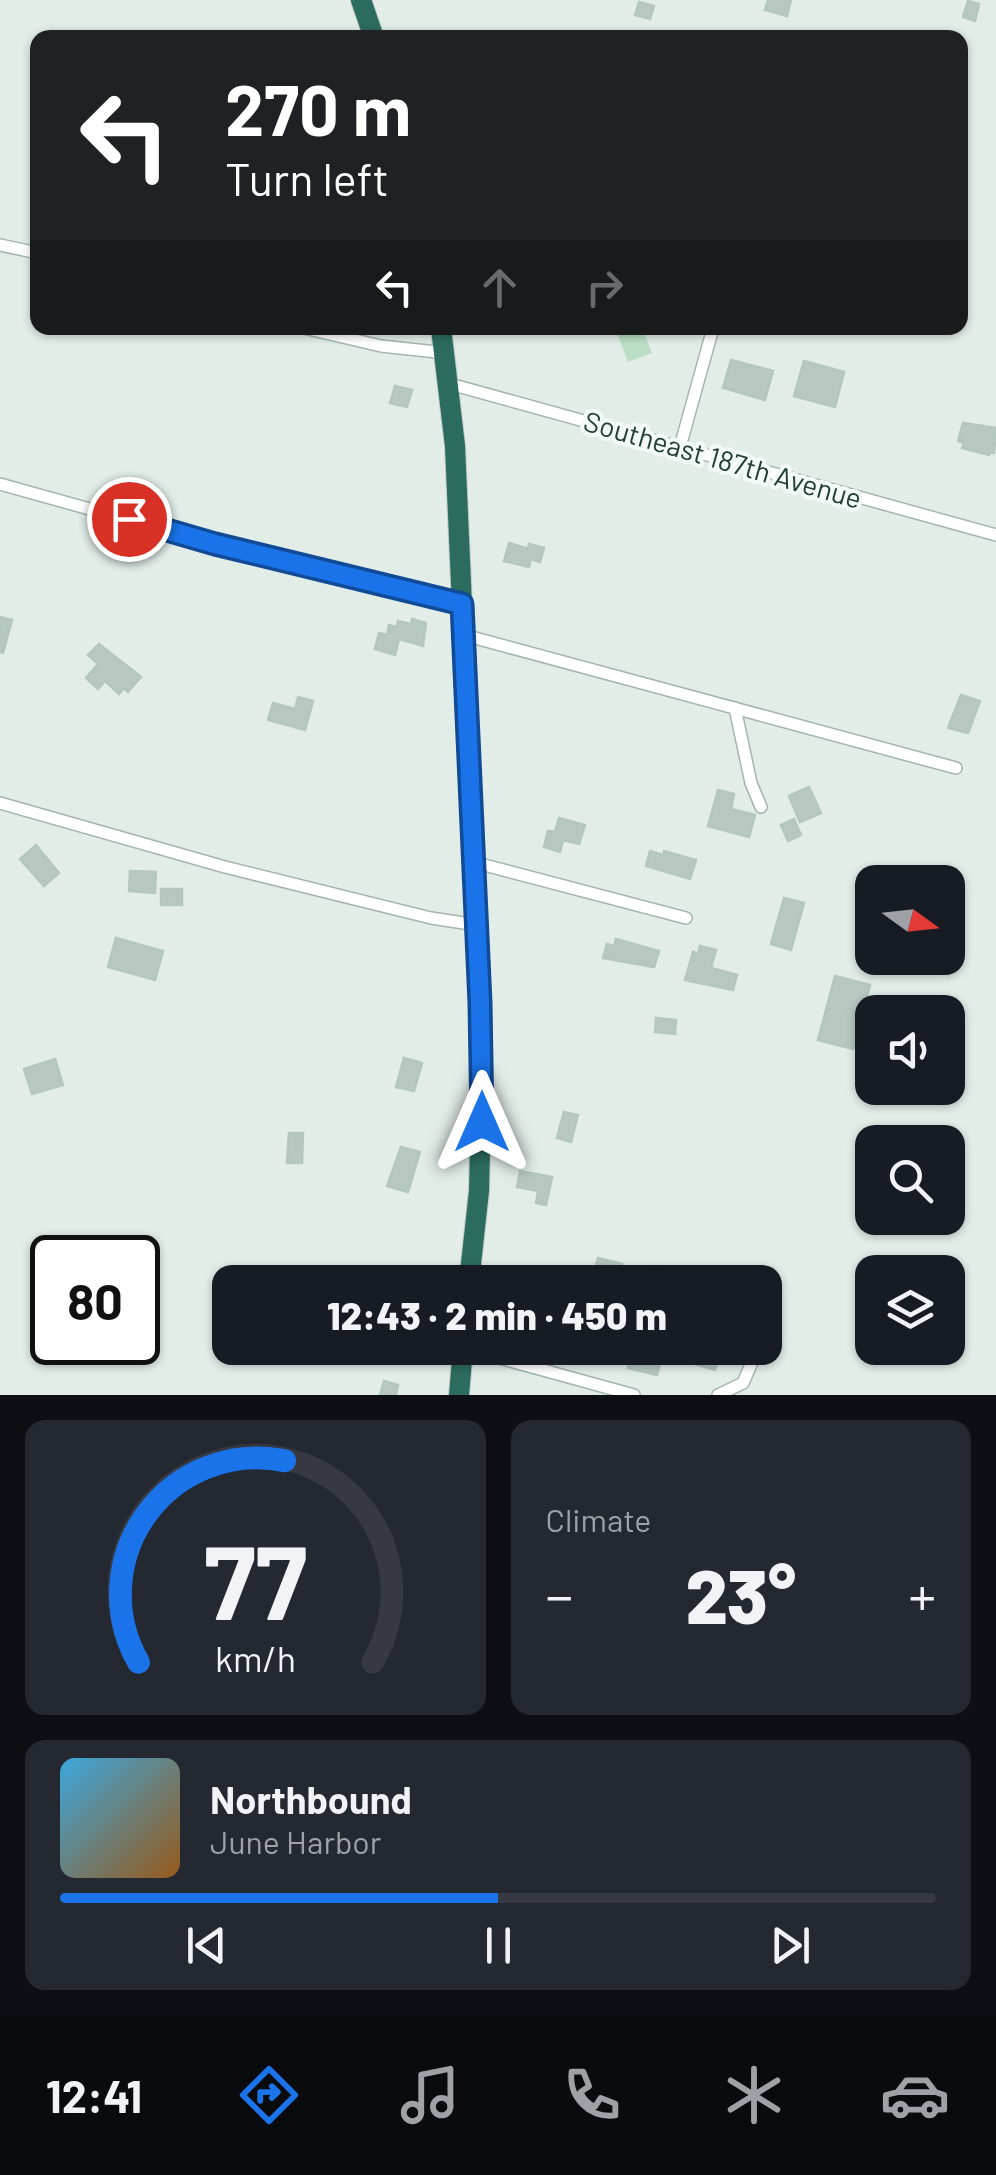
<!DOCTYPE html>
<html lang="en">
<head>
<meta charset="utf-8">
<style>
  :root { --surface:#171b24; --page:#242831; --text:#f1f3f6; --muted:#9ea1a6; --line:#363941; --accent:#1a73e8 }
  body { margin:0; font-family:Barlow,sans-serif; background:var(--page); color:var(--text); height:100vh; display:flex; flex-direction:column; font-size:38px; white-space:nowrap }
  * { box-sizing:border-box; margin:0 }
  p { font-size:32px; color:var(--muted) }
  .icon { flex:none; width:55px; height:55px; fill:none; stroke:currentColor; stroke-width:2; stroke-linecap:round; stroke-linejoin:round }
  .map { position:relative; height:1395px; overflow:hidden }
  .details { display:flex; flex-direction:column; gap:25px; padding:25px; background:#0d0f14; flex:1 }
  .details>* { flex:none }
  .hud { position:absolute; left:30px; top:30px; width:938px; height:305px; border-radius:20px; box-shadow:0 2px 8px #0004; background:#202124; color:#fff; overflow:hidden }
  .needle { width:65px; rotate:105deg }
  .buttons { position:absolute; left:855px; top:865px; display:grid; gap:20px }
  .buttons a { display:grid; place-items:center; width:110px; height:110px; border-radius:20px; background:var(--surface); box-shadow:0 2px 8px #0004; font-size:50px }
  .speed { position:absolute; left:30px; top:1235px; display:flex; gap:20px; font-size:50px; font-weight:700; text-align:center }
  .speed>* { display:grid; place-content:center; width:130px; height:130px; border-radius:50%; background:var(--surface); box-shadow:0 2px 8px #0004; line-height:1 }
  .speed .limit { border:5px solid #111; border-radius:15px; background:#fff; color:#111 }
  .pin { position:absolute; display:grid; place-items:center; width:85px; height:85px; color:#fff; margin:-42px; border:5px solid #fff; border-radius:50%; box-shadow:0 2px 10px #0007 }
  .me { position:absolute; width:110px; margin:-55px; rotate:0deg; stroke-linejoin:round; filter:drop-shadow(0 0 8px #0008) }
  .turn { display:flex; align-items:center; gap:35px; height:210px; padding:0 30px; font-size:45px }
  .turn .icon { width:130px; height:130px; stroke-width:2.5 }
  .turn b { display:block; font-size:70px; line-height:85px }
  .lanes { display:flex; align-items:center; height:95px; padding:0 30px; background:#0003; justify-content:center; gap:50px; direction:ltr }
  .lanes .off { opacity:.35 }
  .big { font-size:75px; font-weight:800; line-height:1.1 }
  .details .widget { flex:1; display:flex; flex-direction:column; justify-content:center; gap:15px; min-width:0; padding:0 35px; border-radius:20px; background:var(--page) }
  .details .dial { align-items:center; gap:0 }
  .dial svg { height:260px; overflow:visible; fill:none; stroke:var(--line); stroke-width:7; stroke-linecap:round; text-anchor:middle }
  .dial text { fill:var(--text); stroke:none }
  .song { display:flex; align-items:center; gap:30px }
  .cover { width:120px; height:120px; border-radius:15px; background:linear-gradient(135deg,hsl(200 70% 55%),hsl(30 70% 35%)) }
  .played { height:10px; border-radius:5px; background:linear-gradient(90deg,var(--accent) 50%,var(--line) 50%) }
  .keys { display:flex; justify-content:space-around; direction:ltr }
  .heat { display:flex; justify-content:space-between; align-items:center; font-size:55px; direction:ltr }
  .details .tiles { flex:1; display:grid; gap:25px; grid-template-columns:1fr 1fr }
  .widget:last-child { grid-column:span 2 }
  .trip { position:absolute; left:212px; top:1265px; width:570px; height:100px; border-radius:20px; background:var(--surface); box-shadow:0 2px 8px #0004; font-weight:800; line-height:100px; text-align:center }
  .tabs { display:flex; height:160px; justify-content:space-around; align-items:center; background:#090b0e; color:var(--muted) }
  .tabs .icon { width:70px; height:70px }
  .tabs .current { color:var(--accent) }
  .tabs b { font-size:45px; color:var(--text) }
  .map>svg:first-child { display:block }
</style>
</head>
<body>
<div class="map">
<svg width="996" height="1395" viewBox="0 0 996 1395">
  <rect width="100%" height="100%" fill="#e2ede8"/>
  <path fill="#badfc4" d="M 615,328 L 642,328 L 652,353 L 628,362 Z"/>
  <g fill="#b7c8c1" stroke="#b4c7bf" stroke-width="2.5">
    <path d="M 768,0 L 791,0 L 787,16 L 765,10 Z"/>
    <path d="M 968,1 L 979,4 L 975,21 L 963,17 Z"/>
    <path d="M 639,2 L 654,6 L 650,19 L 635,15 Z"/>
    <path d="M 731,360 L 773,371 L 765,400 L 723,388 Z"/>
    <path d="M 804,361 L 844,372 L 835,407 L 794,396 Z"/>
    <path d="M 395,386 L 412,390 L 407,407 L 390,403 Z"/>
    <path d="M 963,423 L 996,428 L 994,453 L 990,452 L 989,455 L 962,448 L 964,443 L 958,441 Z"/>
    <path d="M 509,543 L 528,549 L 529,544 L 544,548 L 540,562 L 531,559 L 529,567 L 504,561 Z"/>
    <path d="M 0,617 L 12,620 L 3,653 L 0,652 Z"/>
    <path d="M 412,619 L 426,623 L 423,646 L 399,639 L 395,655 L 375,649 L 379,633 L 387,635 L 389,625 L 397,627 L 398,621 L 411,624 Z"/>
    <path d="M 99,644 L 141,677 L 128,692 L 124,688 L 119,694 L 105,681 L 98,689 L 86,678 L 98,664 L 88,655 Z"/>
    <path d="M 961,695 L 980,701 L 968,733 L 948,728 Z"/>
    <path d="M 298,697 L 313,701 L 305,730 L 268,720 L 273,703 L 295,709 Z"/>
    <path d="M 809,787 L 821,813 L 800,822 L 789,796 Z"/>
    <path d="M 718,790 L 734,794 L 731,809 L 755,815 L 749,837 L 708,826 Z"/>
    <path d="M 559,818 L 585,825 L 579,844 L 563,840 L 560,852 L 544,847 L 548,831 L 555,832 Z"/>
    <path d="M 794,819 L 801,835 L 788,841 L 781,825 Z"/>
    <path d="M 36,845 L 59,873 L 44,886 L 20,859 Z"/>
    <path d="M 650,851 L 663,855 L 664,851 L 696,860 L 690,879 L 646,866 Z"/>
    <path d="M 130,871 L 156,872 L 155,893 L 129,891 Z"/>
    <rect x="161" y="889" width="21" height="16"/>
    <path d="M 784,898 L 804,903 L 791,950 L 771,944 Z"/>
    <path d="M 116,938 L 163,951 L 155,980 L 108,967 Z"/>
    <path d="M 616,939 L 659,951 L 654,967 L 603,958 L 607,944 L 614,946 Z"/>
    <path d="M 700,946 L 716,950 L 711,968 L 737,975 L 733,990 L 685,980 L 693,952 L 698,954 Z"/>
    <path d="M 835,976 L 870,985 L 853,1049 L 818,1040 Z"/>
    <path d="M 656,1018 L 676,1020 L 675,1034 L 655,1032 Z"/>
    <path d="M 404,1058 L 422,1063 L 414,1091 L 396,1087 Z"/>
    <path d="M 55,1059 L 63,1085 L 32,1094 L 24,1069 Z"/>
    <path d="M 564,1112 L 578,1115 L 571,1142 L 557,1138 Z"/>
    <path d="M 289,1133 L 303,1133 L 302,1163 L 287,1163 Z"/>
    <path d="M 401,1147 L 420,1152 L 408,1192 L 387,1186 Z"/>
    <path d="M 520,1171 L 552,1177 L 546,1205 L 536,1203 L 538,1191 L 517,1187 Z"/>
    <path d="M 598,1258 L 622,1264 L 618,1279 L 594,1272 Z"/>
    <path d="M 656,1266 L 685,1274 L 682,1282 L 651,1282 Z"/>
    <path d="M 765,1325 L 776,1326 L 775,1349 L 765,1348 Z"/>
    <path d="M 633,1348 L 664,1348 L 657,1375 L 628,1368 Z"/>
    <path d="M 698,1348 L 721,1348 L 715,1370 L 694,1364 Z"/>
    <path d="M 384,1381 L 398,1385 L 396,1395 L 380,1395 Z"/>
  </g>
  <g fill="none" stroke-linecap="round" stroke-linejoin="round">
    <defs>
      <g id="street">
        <path d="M 0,245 L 38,253"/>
        <path d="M 304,328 L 381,346 L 446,353"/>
        <path d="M 450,384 L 996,535"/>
        <path d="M 680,447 L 713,328"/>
        <path d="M 0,484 L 215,544 L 462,605"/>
        <path d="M 464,635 L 956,768"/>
        <path d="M 735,708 L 751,783 L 761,807"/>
        <path d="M 0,803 L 225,867 L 431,918 L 477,925"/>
        <path d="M 473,862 L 686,918"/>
        <path d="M 463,1348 L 634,1395"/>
        <path d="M 718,1395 L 743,1383 L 756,1353"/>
      </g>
      <g id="highway">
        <path d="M 361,0 L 374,38"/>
        <path d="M 441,328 L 455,446 L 482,1063 L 479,1191 L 469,1282"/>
        <path d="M 459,1395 L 463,1348"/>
      </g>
    </defs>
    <use href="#street" stroke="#a4b5af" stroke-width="14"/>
    <use href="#highway" stroke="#c1c9c7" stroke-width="22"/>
    <use href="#street" stroke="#fff" stroke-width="11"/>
    <use href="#highway" stroke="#2c6c5e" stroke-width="20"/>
  </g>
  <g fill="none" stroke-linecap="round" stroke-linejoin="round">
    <defs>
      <path id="route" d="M 129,519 L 215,544 L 462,604 L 480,1003 L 482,1122"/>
    </defs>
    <use href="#route" stroke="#114b97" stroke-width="25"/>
    <use href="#route" stroke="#1a73e8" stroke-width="18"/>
  </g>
  <g text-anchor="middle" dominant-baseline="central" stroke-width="8" stroke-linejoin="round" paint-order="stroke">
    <g font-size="28" fill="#213f36" stroke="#f3f9f6">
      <text transform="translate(723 459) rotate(16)">Southeast 187th Avenue</text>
    </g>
  </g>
</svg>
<div class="buttons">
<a><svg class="needle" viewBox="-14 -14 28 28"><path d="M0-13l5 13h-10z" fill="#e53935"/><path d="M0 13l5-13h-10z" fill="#9ea1a6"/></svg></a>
<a><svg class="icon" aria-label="sound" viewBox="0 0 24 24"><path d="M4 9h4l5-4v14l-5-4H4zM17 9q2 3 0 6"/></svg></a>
<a><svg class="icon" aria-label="search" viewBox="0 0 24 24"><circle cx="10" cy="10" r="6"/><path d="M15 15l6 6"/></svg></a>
<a><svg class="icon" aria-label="layers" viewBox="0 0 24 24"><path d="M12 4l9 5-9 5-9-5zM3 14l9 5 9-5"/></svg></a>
</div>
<div class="speed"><div class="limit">80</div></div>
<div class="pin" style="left:129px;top:519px;background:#d93025"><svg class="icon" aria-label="arrive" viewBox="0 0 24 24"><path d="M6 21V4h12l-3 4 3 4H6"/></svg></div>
<svg class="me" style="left:482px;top:1122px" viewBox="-20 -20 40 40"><path d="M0-17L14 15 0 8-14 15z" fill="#1a73e8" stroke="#fff" stroke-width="4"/></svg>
<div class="trip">12:43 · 2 min · 450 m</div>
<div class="hud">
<div class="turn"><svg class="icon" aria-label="left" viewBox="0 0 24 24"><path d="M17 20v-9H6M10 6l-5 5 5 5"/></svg><div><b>270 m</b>Turn left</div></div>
<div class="lanes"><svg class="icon" aria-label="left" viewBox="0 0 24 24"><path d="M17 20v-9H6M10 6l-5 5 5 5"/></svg><svg class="icon off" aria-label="ahead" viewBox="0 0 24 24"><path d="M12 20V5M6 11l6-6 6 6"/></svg><svg class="icon off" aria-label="right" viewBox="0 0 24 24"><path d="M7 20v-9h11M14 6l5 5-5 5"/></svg></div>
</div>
</div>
<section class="details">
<div class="tiles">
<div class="widget dial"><svg viewBox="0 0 100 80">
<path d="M14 69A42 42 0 1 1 86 69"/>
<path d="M14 69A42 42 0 0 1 59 7" stroke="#1a73e8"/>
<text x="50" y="56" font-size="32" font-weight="700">77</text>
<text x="50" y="72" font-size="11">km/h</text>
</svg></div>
<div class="widget"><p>Climate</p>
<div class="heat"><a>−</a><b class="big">23°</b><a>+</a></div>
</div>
<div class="widget">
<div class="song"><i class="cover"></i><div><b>Northbound</b><p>June Harbor</p></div></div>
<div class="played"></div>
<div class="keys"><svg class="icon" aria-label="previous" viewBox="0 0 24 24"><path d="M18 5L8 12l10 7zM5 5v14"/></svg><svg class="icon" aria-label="pause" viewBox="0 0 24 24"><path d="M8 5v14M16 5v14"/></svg><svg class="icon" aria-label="next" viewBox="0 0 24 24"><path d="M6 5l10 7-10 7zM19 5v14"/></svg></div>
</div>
</div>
</section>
<nav class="tabs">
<b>12:41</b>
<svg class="icon current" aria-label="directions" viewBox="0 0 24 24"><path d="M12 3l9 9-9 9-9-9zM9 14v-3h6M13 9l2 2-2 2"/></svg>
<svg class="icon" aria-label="music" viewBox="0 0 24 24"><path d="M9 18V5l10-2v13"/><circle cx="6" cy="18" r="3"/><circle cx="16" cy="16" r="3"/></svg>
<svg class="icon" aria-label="phone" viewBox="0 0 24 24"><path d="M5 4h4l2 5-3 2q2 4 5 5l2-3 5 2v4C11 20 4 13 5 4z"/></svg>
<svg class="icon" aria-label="climate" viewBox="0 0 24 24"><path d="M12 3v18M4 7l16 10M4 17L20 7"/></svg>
<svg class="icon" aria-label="car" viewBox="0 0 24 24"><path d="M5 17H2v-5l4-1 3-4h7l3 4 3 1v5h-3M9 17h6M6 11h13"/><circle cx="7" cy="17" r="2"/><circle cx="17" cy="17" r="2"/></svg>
</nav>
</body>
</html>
